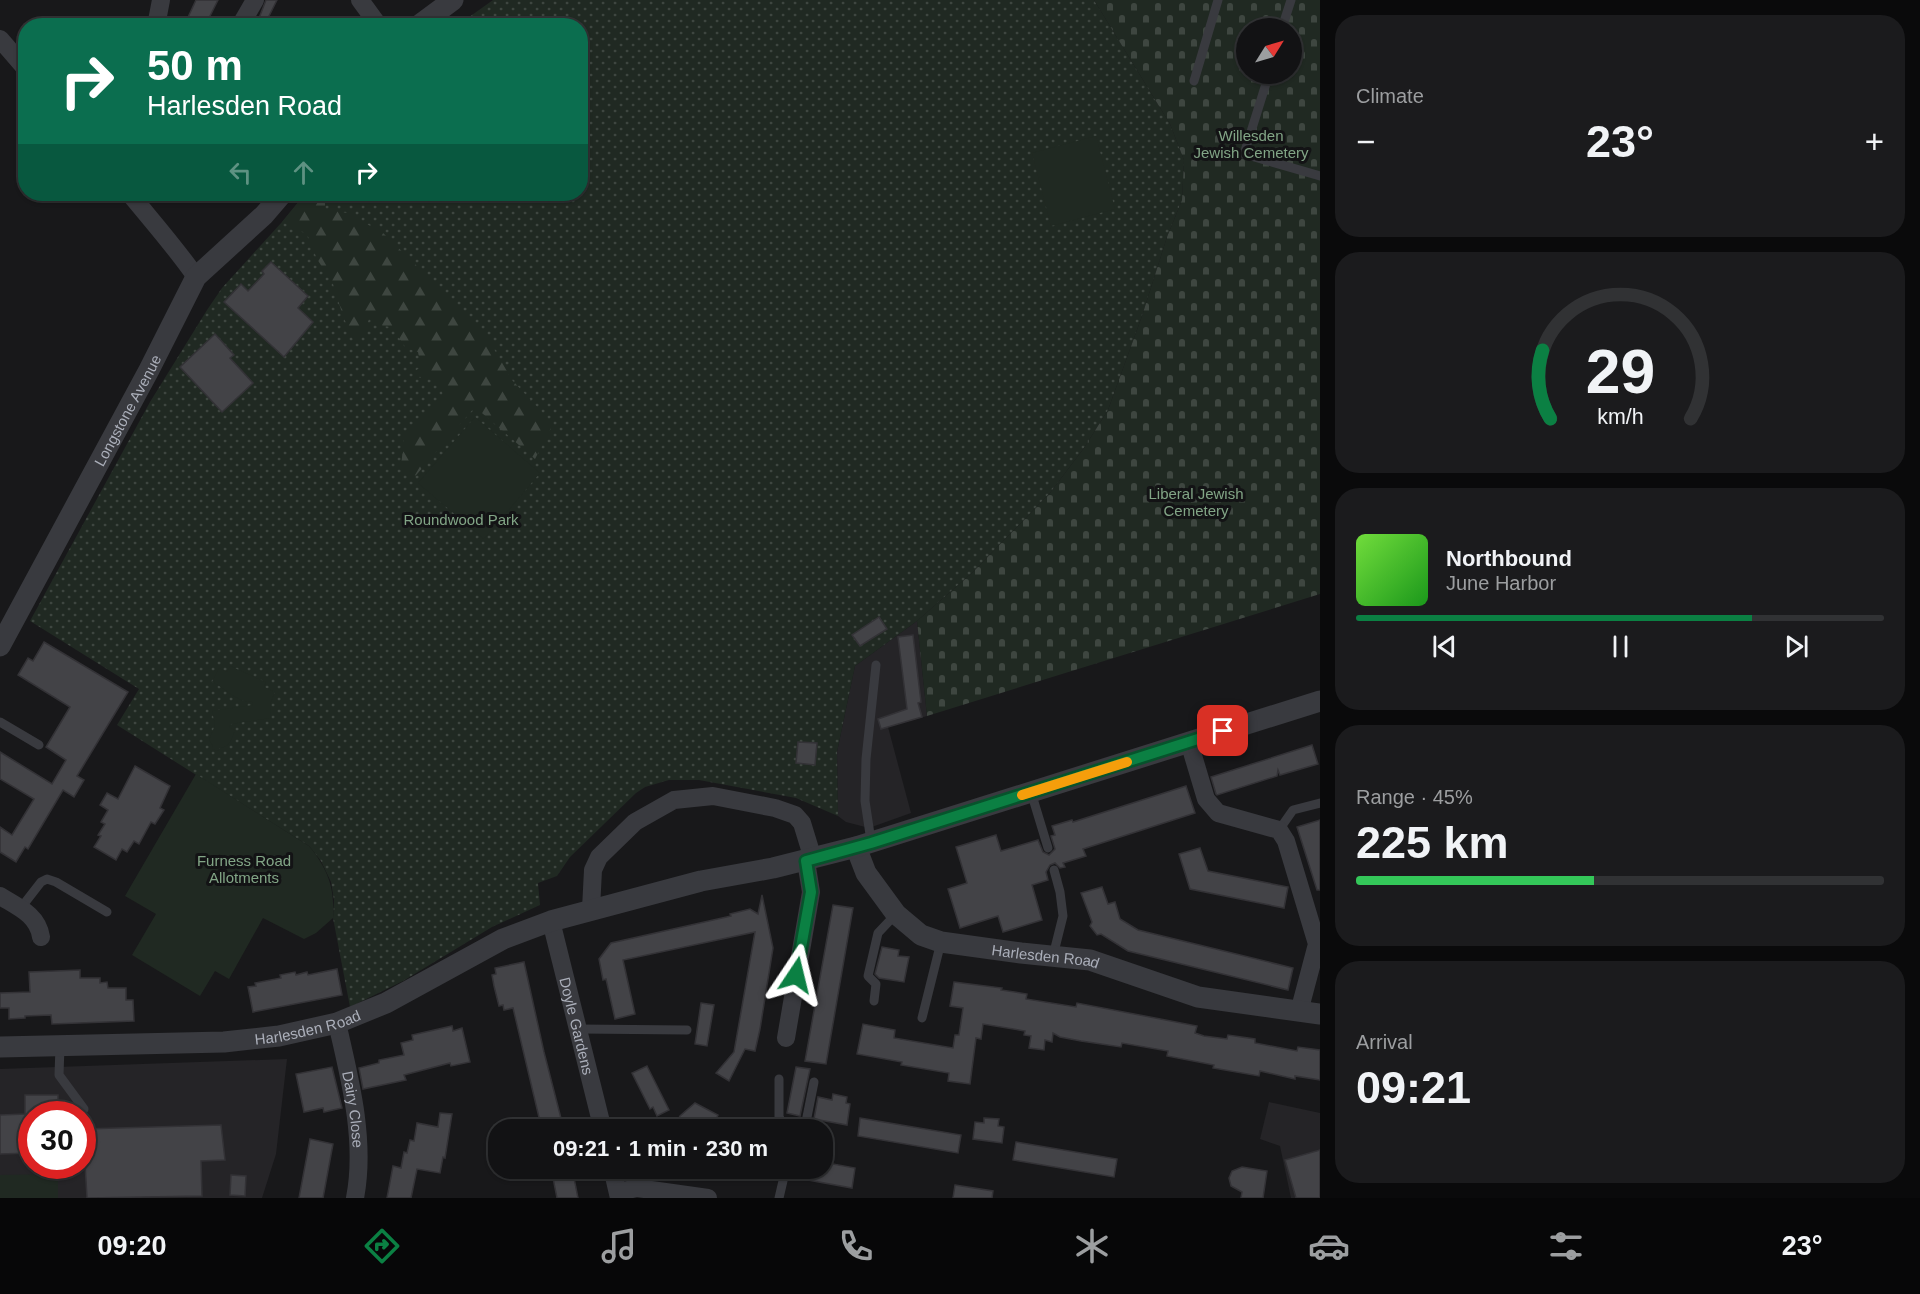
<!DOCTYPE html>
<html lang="en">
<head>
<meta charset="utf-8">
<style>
  :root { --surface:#121214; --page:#1b1b1d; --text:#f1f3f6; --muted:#9c9ea0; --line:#313234; --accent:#0b8043 }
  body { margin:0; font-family:Arial,sans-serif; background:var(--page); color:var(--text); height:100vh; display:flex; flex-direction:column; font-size:22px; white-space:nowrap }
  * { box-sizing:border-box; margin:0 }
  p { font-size:20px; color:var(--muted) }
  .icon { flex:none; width:33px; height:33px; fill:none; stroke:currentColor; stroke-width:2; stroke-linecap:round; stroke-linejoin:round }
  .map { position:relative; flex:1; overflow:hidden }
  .panel { display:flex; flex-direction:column; gap:15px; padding:15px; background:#0a0a0b; width:600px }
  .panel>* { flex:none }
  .hud { position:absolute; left:18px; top:18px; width:570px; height:183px; border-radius:24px; box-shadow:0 2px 4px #0004,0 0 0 2px var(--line); background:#0b6e4f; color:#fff; overflow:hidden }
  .needle { width:39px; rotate:53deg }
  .controls { position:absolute; left:1236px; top:18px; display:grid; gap:12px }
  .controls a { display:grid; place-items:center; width:66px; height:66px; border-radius:50%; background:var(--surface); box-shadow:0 2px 4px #0004,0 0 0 2px var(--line); font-size:30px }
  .speed { position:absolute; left:18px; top:1101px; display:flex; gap:12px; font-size:30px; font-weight:700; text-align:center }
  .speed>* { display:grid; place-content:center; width:78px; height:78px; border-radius:50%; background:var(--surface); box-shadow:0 2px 4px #0004,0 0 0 2px var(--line); line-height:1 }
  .speed .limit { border:9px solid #d22; background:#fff; color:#111 }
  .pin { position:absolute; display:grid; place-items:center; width:51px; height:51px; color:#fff; margin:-26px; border-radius:12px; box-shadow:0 3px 9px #0006 }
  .me { position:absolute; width:66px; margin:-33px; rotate:10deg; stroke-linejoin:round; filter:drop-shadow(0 0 4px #0008) }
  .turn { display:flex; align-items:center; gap:21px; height:126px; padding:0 30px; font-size:27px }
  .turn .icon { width:78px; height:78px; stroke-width:2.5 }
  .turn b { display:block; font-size:42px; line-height:51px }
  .lanes { display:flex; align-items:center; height:57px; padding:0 30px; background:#0003; justify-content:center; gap:30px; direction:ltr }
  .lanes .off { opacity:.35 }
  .big { font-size:45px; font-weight:600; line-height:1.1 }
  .panel .widget { flex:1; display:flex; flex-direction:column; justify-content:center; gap:9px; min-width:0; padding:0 21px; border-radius:24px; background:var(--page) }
  .panel .dial { align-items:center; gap:0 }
  .dial svg { height:156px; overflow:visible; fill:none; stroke:var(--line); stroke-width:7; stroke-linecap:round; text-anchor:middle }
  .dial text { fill:var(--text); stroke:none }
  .song { display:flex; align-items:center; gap:18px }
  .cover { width:72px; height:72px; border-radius:9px; background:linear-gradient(135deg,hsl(100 70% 55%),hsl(120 70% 35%)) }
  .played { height:6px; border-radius:3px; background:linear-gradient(90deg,var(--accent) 75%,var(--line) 75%) }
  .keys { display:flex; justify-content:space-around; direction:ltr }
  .heat { display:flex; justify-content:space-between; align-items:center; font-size:33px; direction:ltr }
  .charge { height:9px; border-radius:4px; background:linear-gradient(90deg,#34c759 45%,var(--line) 0) }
  .trip { position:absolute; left:488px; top:1119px; width:345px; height:60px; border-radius:24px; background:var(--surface); box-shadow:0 2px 4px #0004,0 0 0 2px var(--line); font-weight:600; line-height:60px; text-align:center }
  .tabs { display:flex; height:96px; justify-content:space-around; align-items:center; background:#070708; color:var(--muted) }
  .tabs .icon { width:42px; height:42px }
  .tabs .active { color:var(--accent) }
  .tabs b { font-size:27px; color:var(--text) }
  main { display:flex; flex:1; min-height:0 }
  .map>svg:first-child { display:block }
</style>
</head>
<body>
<main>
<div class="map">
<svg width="1320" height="1198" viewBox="0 0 1320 1198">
  <defs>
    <pattern id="grass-dots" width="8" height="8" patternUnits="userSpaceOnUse" patternTransform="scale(1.5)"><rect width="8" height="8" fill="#202922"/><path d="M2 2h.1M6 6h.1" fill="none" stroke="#3e4640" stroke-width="1.8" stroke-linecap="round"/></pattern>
    <pattern id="forest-firs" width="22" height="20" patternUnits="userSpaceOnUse" patternTransform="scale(1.5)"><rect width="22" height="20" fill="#202922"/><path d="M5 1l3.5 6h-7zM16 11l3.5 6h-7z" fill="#3e4640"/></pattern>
    <pattern id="cemetery-stones" width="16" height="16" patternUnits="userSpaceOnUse" patternTransform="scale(1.5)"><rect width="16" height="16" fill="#202922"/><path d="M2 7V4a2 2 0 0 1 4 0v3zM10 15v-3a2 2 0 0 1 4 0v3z" fill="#3e4640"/></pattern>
  </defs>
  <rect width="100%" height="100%" fill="#18181a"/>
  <g fill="#252427" fill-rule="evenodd">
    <path d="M 917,621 L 927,716 L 888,727 L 911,813 L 869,828 L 846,822 L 838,816 L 837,752 L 855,666 Z"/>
    <path d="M 287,1059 L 276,1154 L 262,1198 L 0,1198 L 0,1069 ZM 32,1114 L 82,1114 L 82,1166 L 32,1166 Z"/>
    <path d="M 1269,1102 L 1320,1113 L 1320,1198 L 1291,1198 L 1280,1146 L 1260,1139 Z"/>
  </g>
  <path fill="url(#grass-dots)" d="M 493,0 L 1094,0 L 1170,124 L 1184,160 L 1182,200 L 1167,237 L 1142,316 L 1108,410 L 1084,448 L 1050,493 L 973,572 L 917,621 L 855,666 L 837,752 L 838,816 L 796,798 L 699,780 L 669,780 L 645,787 L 636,793 L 570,857 L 557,876 L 538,883 L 540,905 L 492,927 L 403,981 L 350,1007 L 333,918 L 334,900 L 331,882 L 321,861 L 309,846 L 117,725 L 139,689 L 30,621 L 150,402 L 207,310 L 222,288 L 282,222 L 305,194 L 580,194 L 580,26 L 458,25 Z"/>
  <path fill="url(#forest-firs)" d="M 305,194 L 340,194 L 325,200 L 325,209 L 347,213 L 383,233 L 413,262 L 453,305 L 483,330 L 512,380 L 553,424 L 535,459 L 475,407 L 411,481 L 401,466 L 404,439 L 444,399 L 440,384 L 425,377 L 420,378 L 416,375 L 415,371 L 421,367 L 418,352 L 406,348 L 391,327 L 383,326 L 369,319 L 363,336 L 355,344 L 343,316 L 333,284 L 317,259 L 307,234 L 282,222 Z"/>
  <path fill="url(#cemetery-stones)" fill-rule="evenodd" d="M 1094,0 L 1320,0 L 1320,594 L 927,716 L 917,621 L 973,572 L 1050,493 L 1084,448 L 1108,410 L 1142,316 L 1167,237 L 1182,200 L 1184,160 L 1170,124 ZM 1246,28 L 1292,28 L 1292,74 L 1246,74 Z"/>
  <g fill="#202922">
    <path d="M 1096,136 L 1115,209 L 1051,226 L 1032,153 Z"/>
    <path d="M 475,417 L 540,473 L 484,539 L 418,483 Z"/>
    <path d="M 230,666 L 266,682 L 264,687 L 275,692 L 270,704 L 271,718 L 231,724 L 229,727 L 235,730 C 232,738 230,748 219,748 L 218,751 L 212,749 L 213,746 L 209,740 L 215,725 L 212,711 L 253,705 L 252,702 C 234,701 227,689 212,682 L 219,668 L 227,672 Z"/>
    <path d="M 196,774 L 309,846 C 328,869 335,888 333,918 L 316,933 L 304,939 L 263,918 L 229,979 L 215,971 L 200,996 L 132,955 L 156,914 L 125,896 Z"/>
    <path d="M 58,1174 L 58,1198 L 0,1198 L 0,1175 Z"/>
  </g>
  <g fill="#434347" stroke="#333236" stroke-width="1.5">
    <path d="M 196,0 L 218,0 L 205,26 L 184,26 Z"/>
    <path d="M 266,0 L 277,0 L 264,26 L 256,26 Z"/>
    <path d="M 271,262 L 308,296 L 298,308 L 313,322 L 284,357 L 224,302 L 241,284 L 248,291 L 264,274 L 262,271 Z"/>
    <path d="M 215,334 L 234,355 L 230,358 L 253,383 L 222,412 L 180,367 Z"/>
    <path d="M 879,617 L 887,629 L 860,646 L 852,635 Z"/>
    <path d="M 913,635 L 921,702 L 918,703 L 922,717 L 881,729 L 878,719 L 907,709 L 898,637 Z"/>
    <path d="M 44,642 L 128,692 L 77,776 L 84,780 L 74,797 L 63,790 L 28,849 L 25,847 L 16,862 L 0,852 L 0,827 L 12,835 L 34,799 L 0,779 L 0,752 L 52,784 L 66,760 L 46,747 L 70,707 L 18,675 L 28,658 L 33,661 Z"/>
    <path d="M 798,742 L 817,743 L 815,765 L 796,763 Z"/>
    <path d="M 1312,745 L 1318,764 L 1280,775 L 1278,770 L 1277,776 L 1217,795 L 1216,794 L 1211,777 Z"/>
    <path d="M 135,766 L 170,786 L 160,808 L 164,810 L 155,824 L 151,822 L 139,844 L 134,841 L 127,852 L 122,849 L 116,860 L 94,847 L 101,836 L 98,835 L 105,824 L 101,822 L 108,810 L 100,805 L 107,793 L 118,799 Z"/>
    <path d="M 1186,786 L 1195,813 L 1083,849 L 1086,856 L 1063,863 L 1065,867 L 1060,868 L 1055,863 L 1050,865 L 1046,872 L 1048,880 L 1032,885 L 1042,920 L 1003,932 L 998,916 L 960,928 L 948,889 L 967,883 L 956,847 L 996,835 L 1001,851 L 1038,840 L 1043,852 L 1049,855 L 1055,849 L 1051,836 L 1055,835 L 1052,826 L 1072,820 L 1073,822 Z"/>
    <path d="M 1320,820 L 1320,890 L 1317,890 L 1297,827 Z"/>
    <path d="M 1200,848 L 1208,871 L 1288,887 L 1284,908 L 1190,889 L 1179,854 Z"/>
    <path d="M 1102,887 L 1108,904 L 1115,902 L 1120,919 L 1138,930 L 1293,968 L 1288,990 L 1128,951 L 1101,934 L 1097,935 L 1090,926 L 1092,922 L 1081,893 Z"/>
    <path d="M 762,895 L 773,948 L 760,1029 L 755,1051 L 745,1049 L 729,1081 L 716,1073 L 734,1052 L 755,932 L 623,960 L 635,1014 L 615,1019 L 606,979 L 603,980 L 599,959 L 611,943 L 731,916 L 730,914 L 750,909 L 758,914 Z"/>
    <path d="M 833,905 L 853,908 L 826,1064 L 805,1061 Z"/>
    <path d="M 882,947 L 899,950 L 898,956 L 909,957 L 904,982 L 879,978 L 875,974 Z"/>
    <path d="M 524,962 L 544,1052 L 564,1130 L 542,1130 L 513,1008 L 504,1010 L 503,1005 L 499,1006 L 494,986 L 492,975 L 496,974 L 495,968 Z"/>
    <path d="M 337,969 L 342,995 L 253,1012 L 248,987 L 256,986 L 255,983 L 281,978 L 280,975 L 295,972 L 296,975 L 307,972 L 308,975 Z"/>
    <path d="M 80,970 L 80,978 L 100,978 L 100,983 L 107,982 L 108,988 L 126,988 L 126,1000 L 133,1000 L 134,1021 L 52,1024 L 51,1015 L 25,1016 L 25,1018 L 9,1019 L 9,1008 L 0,1008 L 0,993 L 30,992 L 29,972 Z"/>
    <path d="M 954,982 L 1002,988 L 1001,990 L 1027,994 L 1026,999 L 1076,1007 L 1077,1003 L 1197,1026 L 1195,1033 L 1204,1036 L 1227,1039 L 1228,1035 L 1255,1039 L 1255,1043 L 1297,1051 L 1298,1047 L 1320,1050 L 1320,1080 L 1295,1076 L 1295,1079 L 1260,1071 L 1259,1076 L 1213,1068 L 1214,1065 L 1167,1056 L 1168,1051 L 1122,1043 L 1121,1047 L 1081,1041 L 1060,1037 L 1053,1033 L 1052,1042 L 1045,1040 L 1044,1050 L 1029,1048 L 1031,1036 L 1024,1035 L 1025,1031 L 983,1024 L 981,1039 L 976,1038 L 970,1084 L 948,1081 L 949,1073 L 901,1065 L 902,1062 L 857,1054 L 863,1024 L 895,1030 L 894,1038 L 953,1048 L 955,1035 L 959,1035 L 963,1008 L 950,1006 Z"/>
    <path d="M 701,1003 L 714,1005 L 707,1046 L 695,1044 Z"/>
    <path d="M 452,1026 L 453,1031 L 462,1028 L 470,1062 L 451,1066 L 450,1063 L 404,1075 L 406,1080 L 363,1089 L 359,1068 L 379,1063 L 379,1060 L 404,1055 L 401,1043 L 413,1040 L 412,1035 Z"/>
    <path d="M 647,1066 L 669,1110 L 657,1116 L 653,1107 L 650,1109 L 632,1073 Z"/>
    <path d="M 332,1067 L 342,1108 L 324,1112 L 323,1108 L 304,1112 L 296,1074 Z"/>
    <path d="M 796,1067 L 810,1069 L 800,1116 L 787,1113 Z"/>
    <path d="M 833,1094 L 847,1097 L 846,1103 L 850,1104 L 847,1125 L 814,1119 L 818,1097 L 832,1100 Z"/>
    <path d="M 25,1095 L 58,1095 L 58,1114 L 32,1114 L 32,1153 L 0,1154 L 0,1115 L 25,1114 Z"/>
    <path d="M 695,1103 L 718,1115 L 711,1130 L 673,1130 L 680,1116 Z"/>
    <path d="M 440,1113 L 452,1114 L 445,1158 L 443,1157 L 440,1173 L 417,1169 L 411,1198 L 387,1198 L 393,1166 L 401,1168 L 404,1152 L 407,1153 L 410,1140 L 414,1141 L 417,1123 L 438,1127 Z"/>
    <path d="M 860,1118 L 961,1135 L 958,1153 L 858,1136 Z"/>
    <path d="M 984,1118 L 999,1119 L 998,1126 L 1004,1127 L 1002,1143 L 973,1139 L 975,1122 L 984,1123 Z"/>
    <path d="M 221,1125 L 225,1160 L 201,1161 L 202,1196 L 87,1198 L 83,1129 Z"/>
    <path d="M 310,1139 L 333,1144 L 323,1198 L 299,1198 Z"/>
    <path d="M 1016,1142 L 1117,1159 L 1114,1177 L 1013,1160 Z"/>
    <path d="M 1320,1150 L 1320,1198 L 1296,1198 L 1285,1160 Z"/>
    <path d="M 822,1162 L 855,1168 L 852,1188 L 791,1177 L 793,1168 L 822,1168 Z"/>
    <path d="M 1242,1167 L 1267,1171 L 1263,1198 L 1241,1198 L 1242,1192 L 1231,1186 L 1229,1178 L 1232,1171 Z"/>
    <path d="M 551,1168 L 572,1168 L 578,1198 L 557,1198 Z"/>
    <path d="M 231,1175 L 246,1176 L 245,1196 L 230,1195 Z"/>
    <path d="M 955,1185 L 993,1191 L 992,1198 L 953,1198 Z"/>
  </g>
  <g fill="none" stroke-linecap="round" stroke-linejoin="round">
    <g stroke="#393a3f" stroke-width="9">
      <path d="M 1282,28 L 1291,0"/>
      <path d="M 1269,74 L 1244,154 L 1320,176"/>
      <path d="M 1194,81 L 1218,0"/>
      <path d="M 0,722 L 39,745"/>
      <path d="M 1031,792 L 1048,848"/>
      <path d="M 1279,830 L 1293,810 L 1320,803"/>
      <path d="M 871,841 L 865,801 L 866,759 L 876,665"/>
      <path d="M 20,909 L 41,882 L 47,879 L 56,882 L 107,912"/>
      <path d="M 1053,956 L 1063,916 L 1060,892 L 1054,870"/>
      <path d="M 874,1001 L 876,984 L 868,976 L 878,933 L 896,914"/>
      <path d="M 922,1018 L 941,942"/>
      <path d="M 579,1029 L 687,1030"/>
      <path d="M 60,1046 L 59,1075 L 84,1109"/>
      <path d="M 779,1079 L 779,1117 L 786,1130"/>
      <path d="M 802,1130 L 805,1127 L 814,1082"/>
      <path d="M 779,1198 L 786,1168"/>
    </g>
    <g stroke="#393a3f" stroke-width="18">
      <path d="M 360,0 L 379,26"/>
      <path d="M 156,26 L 161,0"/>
      <path d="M 240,26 L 255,0"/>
      <path d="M 0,39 L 26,69"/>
      <path d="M 130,194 C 152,221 176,248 196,277"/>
      <path d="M 1189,742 L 1206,799 L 1218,813 L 1279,830 L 1286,841 L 1317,944 L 1299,1012"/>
      <path d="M 0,896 C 18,907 38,915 41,937"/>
      <path d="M 591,909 L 593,870 L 599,857 L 635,822 L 674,800 L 713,796 L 775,808 L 795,815 L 802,823 L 813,859"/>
      <path id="s1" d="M 551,921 L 603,1130"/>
      <path id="s2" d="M 337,1023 C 350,1079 366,1141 355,1198"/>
      <path d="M 786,1038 L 811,892 L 806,861"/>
      <path d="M 612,1168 L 619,1198"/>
      <path d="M 618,1192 L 637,1188 L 708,1198"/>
    </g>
    <g stroke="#393a3f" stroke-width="21">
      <path d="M 418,26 L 453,0"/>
      <path id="s3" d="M 0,646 L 149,370 L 196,277 L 264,215 L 282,194"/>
      <path id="s4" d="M 856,847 L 866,873 L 896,914 L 921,935 L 941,942 L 1021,953 L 1090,960 L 1198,997 L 1320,1014"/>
      <path id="s5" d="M 0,1047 L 224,1042 L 279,1036 L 337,1023 L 386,1003 L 503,939 L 551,921 L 701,881 L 773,868 L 856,847 L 1320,701"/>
    </g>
  </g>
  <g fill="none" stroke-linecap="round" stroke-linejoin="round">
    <defs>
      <path id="route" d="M 796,975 L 811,892 L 806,861 L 871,843 L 1223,731"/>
    </defs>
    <use href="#route" stroke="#07532c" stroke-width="15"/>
    <use href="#route" stroke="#0b8043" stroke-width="10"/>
    <path stroke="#f59e0b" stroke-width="10" d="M 1022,795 L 1127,762"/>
  </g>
  <g text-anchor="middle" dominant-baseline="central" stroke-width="6" stroke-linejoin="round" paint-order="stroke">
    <g font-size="15" fill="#82a586" stroke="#131315">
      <text x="1251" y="135">Willesden<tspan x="1251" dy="17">Jewish Cemetery</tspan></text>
      <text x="1196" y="493">Liberal Jewish<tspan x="1196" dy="17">Cemetery</tspan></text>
      <text x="461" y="519">Roundwood Park</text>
      <text x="244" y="860">Furness Road<tspan x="244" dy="17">Allotments</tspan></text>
    </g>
    <g font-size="15" fill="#abafba" stroke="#131315">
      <text stroke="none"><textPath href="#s3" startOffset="268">Longstone Avenue</textPath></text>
      <text stroke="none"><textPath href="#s4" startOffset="238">Harlesden Road</textPath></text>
      <text stroke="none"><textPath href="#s5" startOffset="309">Harlesden Road</textPath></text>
      <text stroke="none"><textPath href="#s1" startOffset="108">Doyle Gardens</textPath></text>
      <text stroke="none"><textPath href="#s2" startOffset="88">Dairy Close</textPath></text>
    </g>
  </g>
</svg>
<div class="controls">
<a><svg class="needle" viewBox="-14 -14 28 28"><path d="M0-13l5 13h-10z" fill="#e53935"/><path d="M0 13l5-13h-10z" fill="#9c9ea0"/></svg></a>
</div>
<div class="speed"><div class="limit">30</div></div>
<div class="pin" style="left:1223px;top:731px;background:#d93025"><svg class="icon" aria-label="arrive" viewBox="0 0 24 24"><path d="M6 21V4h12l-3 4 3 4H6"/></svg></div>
<svg class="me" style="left:796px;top:975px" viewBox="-20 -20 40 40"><path d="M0-17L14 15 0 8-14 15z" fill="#0b8043" stroke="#fff" stroke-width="4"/></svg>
<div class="trip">09:21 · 1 min · 230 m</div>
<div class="hud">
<div class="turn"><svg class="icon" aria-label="right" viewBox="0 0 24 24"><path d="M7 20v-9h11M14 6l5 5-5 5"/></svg><div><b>50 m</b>Harlesden Road</div></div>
<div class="lanes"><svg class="icon off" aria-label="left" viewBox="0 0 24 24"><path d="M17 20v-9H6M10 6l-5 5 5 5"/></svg><svg class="icon off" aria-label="ahead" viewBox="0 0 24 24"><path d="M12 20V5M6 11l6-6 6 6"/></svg><svg class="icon" aria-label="right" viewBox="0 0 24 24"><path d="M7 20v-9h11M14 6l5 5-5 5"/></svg></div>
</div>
</div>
<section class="panel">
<div class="widget"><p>Climate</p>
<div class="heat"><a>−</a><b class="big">23°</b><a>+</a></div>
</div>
<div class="widget dial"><svg viewBox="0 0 100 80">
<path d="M14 69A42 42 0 1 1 86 69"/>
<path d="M14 69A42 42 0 0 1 10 34" stroke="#0b8043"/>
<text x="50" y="56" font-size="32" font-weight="700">29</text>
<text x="50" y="72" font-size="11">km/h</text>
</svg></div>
<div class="widget">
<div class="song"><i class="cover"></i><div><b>Northbound</b><p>June Harbor</p></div></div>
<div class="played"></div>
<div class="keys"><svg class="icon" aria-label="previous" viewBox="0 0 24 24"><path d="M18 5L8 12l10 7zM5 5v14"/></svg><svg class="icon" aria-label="pause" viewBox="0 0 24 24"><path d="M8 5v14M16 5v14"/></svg><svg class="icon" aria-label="next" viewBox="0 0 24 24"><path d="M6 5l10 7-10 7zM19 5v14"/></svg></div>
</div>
<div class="widget"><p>Range · 45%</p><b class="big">225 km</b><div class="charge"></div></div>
<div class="widget"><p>Arrival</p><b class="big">09:21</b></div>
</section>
</main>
<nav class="tabs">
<b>09:20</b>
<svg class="icon active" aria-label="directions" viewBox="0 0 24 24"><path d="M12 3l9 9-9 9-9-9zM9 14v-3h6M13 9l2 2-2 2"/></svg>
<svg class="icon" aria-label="music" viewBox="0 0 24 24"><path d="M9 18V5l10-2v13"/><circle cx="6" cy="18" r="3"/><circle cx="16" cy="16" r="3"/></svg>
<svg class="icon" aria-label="phone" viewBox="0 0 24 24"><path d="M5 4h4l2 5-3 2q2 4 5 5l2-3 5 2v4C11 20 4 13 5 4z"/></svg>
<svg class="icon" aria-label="climate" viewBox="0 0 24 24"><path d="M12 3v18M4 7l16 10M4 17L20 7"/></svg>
<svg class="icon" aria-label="car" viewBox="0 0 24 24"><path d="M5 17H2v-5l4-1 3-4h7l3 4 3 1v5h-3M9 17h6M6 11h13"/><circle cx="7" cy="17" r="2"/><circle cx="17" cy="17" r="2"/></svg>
<svg class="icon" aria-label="filters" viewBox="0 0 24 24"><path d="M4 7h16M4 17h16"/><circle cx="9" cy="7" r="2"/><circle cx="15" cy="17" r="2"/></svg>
<b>23°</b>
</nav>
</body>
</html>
